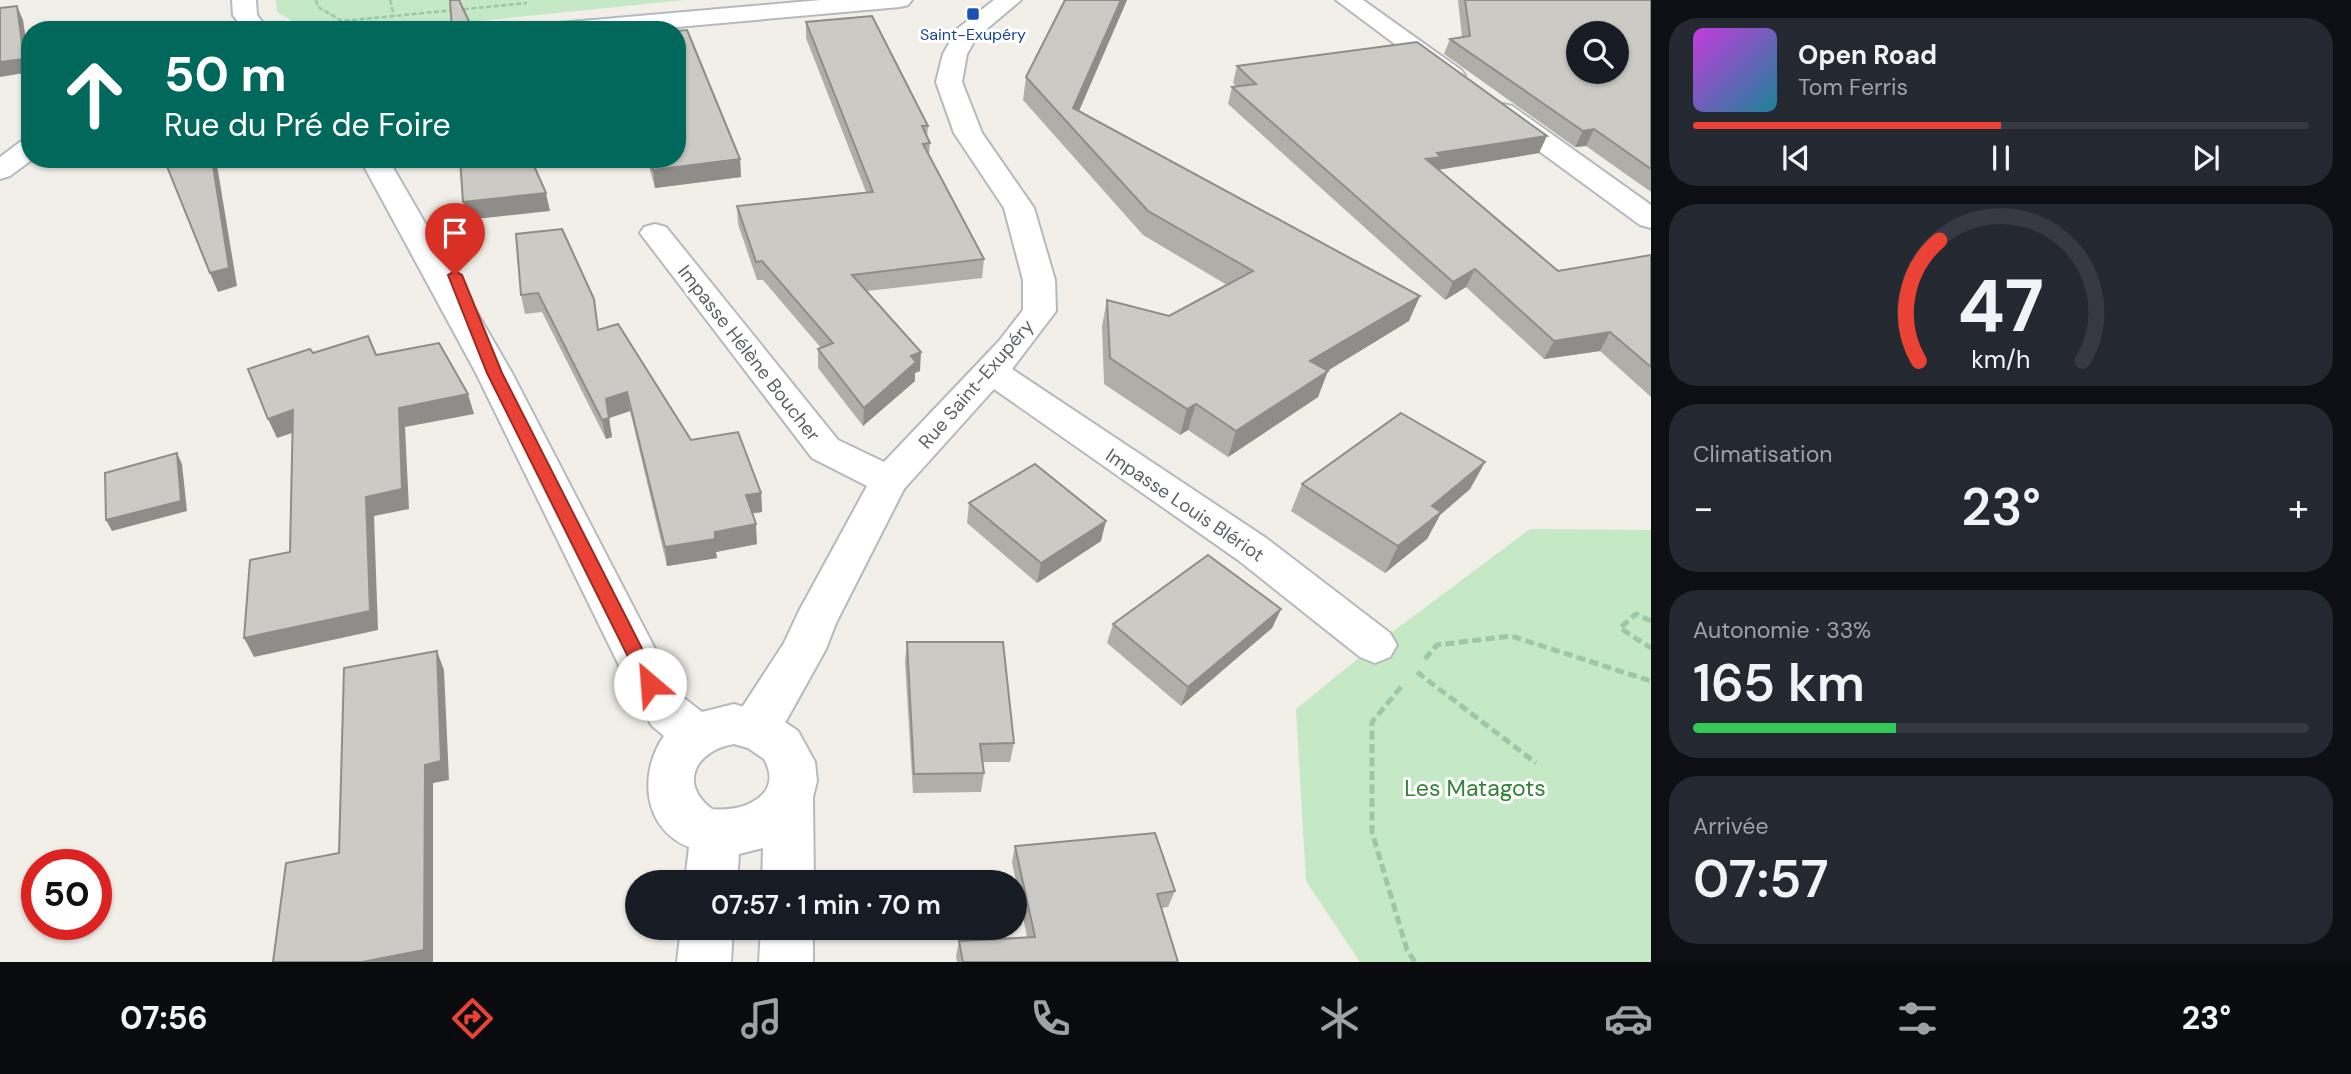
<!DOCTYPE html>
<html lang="fr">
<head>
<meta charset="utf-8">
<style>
  :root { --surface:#171b24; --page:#242831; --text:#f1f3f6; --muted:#9ea1a6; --line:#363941; --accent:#ea4335 }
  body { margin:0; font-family:"DM Sans",sans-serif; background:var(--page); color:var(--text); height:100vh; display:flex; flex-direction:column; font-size:26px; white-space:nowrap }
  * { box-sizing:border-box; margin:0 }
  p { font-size:23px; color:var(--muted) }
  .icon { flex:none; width:38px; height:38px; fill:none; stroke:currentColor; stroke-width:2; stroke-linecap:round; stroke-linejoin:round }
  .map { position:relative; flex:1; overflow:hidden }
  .side { display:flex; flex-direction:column; gap:18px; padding:18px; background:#0d0f14; width:700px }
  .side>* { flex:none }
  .hud { position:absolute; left:21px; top:21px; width:665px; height:147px; border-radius:28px; box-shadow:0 2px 5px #0004; background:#00695c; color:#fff; overflow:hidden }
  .fabs { position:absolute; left:1566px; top:21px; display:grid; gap:14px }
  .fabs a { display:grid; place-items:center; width:63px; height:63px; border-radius:50%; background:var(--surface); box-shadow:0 2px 5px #0004; font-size:35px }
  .speed { position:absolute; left:21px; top:849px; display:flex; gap:14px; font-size:35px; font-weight:700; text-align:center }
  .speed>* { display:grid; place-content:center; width:91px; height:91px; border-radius:50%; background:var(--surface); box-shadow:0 2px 5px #0004; line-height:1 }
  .speed .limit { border:10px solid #d22; background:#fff; color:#111 }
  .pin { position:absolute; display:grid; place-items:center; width:60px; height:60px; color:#fff; margin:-72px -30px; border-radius:50% 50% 50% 0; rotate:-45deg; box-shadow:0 0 7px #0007 }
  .pin .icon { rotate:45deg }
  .me { position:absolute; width:77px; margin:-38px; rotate:333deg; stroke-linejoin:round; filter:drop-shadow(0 0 5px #0008) }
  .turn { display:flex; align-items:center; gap:24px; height:147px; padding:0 28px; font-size:32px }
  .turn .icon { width:91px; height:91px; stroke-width:2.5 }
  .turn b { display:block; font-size:49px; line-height:60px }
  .big { font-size:52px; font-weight:600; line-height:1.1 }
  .side .widget { flex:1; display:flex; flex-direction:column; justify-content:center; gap:10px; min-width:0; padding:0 24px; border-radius:28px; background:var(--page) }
  .side .dial { align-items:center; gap:0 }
  .dial svg { height:182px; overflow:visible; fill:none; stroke:var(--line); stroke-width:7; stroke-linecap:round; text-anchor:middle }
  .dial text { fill:var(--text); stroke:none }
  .song { display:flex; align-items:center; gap:21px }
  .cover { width:84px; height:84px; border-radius:10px; background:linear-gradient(135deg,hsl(290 70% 55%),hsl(190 70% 35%)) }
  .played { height:7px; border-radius:4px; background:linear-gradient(90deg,var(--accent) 50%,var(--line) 50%) }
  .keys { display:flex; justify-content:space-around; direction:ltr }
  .heat { display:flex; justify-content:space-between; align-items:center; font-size:38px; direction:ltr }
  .charge { height:10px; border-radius:5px; background:linear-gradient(90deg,#34c759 33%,var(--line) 0) }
  .trip { position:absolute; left:625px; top:870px; width:402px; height:70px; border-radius:35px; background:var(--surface); box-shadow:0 2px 5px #0004; font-weight:600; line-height:70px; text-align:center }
  .tab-bar { display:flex; height:112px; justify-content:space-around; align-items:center; background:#090b0e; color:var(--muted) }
  .tab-bar .icon { width:49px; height:49px }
  .tab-bar .active { color:var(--accent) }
  .tab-bar b { font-size:32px; color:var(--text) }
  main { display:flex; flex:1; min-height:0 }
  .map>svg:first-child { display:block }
</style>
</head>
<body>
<main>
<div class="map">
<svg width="1651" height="962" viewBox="0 0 1651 962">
  <rect width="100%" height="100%" fill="#f1efe8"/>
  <g fill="#c5e8c5">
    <path d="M 276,0 L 684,0 L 389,30 L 308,30 L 277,12 Z"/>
    <path d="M 1530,529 L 1651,530 L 1651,962 L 1360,962 L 1306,881 L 1296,709 L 1375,645 Z"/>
  </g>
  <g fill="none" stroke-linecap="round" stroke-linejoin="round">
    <defs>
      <g id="street">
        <path d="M 821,0 L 912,0 L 908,5 L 900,7 L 643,30 L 547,30 L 551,25 L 559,23 Z"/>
        <path d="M 994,0 L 1021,0 L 976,38 L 967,54 L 962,82 L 982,133 L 1034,208 L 1055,280 L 1056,311 L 1012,369 L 1266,538 L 1390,633 L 1397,645 L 1390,657 L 1375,663 L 1360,657 L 1238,560 L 994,389 L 904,489 L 836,623 L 826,649 L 786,721 L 769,740 L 753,746 L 737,740 L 730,726 L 784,643 L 799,611 L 867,486 L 812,458 L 640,233 L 644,227 L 655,224 L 666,227 L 838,440 L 884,462 L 999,341 L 1023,310 L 1023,280 L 1004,208 L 954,133 L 936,82 L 943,54 L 957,29 Z"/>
        <path d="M 1336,0 L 1363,0 L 1461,70 L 1465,75 L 1461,80 L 1452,83 L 1443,80 Z"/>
        <path d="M 1503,104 L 1512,106 L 1651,205 L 1651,228 L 1640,225 L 1494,118 L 1490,112 L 1494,106 Z"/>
        <path d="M 30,140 L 30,159 L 33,159 L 10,176 L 0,179 L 0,157 L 20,142 Z"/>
      </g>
      <g id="secondary">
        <path d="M 232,0 L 256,0 L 257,15 L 268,30 L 244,30 L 233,15 Z"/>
        <path d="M 360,159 L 388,159 L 512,373 L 666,670 L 684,698 L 702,712 L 734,704 L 779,718 L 798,731 L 815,762 L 817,781 L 813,797 L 814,882 L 762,882 L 763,848 L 739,854 L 737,882 L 685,882 L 689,847 C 643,829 638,773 664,736 L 652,726 L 634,696 L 476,373 ZM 734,744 L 748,748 L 764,759 C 785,796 741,813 712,809 C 677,783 697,750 734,744 Z"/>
        <path d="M 681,928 L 733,928 L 731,962 L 677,962 Z"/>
        <path d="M 761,928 L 813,928 L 813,962 L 759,962 Z"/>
      </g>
    </defs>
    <use href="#street" stroke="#b5b8bc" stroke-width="4"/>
    <use href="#secondary" stroke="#b6babf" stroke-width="4"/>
    <g stroke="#9cc7a9" stroke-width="2.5" stroke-dasharray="5 2.5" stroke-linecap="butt">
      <path d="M 316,0 L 318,7 L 342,21 L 527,3"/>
      <path d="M 390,0 L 394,16"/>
    </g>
    <g stroke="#9cc7a9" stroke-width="5" stroke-dasharray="9 4.5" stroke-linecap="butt">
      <path d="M 1651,621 L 1636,614 L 1620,628 L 1651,648"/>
      <path d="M 1425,659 L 1437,645 L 1511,636 L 1651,681"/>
      <path d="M 1417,672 L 1536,763"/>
      <path d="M 1401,687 L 1372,722 L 1372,832 L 1407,950 L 1415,962"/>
    </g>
    <use href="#street" fill="#fff" fill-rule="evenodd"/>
    <use href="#secondary" fill="#fff" fill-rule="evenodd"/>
  </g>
  <g fill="#afaea9">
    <path d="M 1065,0 L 1127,0 L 1079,111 L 1409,321 L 1327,371 L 1318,397 L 1228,457 L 1188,430 L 1180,435 L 1104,384 L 1102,326 L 1107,300 L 1169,316 L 1227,285 L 1143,235 L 1023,100 L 1026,77 Z"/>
    <path d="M 1458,0 L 1651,0 L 1651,192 L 1586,146 L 1575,147 L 1444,54 L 1450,39 L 1462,37 Z"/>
    <path d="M 806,22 L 928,126 L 927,137 L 930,143 L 929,155 L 984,259 L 982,278 L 867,291 L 920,371 L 915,373 L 915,381 L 863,426 L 818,368 L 818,349 L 821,348 L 763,280 L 757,280 L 738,224 L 737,206 L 866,192 L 806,38 Z"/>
    <path d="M 1237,66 L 1539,153 L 1438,170 L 1558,271 L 1651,255 L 1651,397 L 1600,351 L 1544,359 L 1466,287 L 1445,300 L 1228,104 L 1232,87 L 1237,87 L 1233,83 Z"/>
    <path d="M 647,159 L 740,159 L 741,177 L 655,188 Z"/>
    <path d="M 516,234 L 598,329 L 691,440 L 761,493 L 762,512 L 752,513 L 757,544 L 716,552 L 717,558 L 667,566 L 630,411 L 609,418 L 612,437 L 606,439 L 542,312 L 525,314 L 521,295 Z"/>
    <path d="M 1485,462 L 1470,489 L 1440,515 L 1427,539 L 1385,573 L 1291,511 L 1302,484 Z"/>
    <path d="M 969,503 L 1101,541 L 1037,583 L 967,523 Z"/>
    <path d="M 1281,609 L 1272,628 L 1181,706 L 1107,643 L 1113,624 Z"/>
    <path d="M 907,642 L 1014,743 L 1010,762 L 983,762 L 984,773 L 981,792 L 913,793 L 905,662 Z"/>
    <path d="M 1015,846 L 1175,891 L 1168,907 L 1162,908 L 1178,962 L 957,962 L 956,956 L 959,941 L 1027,937 L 1012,862 Z"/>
  </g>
  <g fill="#8f8d8a">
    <path d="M 1121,0 L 1127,0 L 1072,127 L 1073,108 Z"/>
    <path d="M 17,6 L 23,20 L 30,65 L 30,72 L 0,77 L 0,62 Z"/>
    <path d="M 1594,129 L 1586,146 L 1575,147 L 1583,131 Z"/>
    <path d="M 1547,136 L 1539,153 L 1436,170 L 1426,159 L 1437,153 Z"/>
    <path d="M 212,159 L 216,159 L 237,286 L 218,292 L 210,273 Z"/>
    <path d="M 740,159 L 741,177 L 655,188 L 653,170 Z"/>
    <path d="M 546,193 L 550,211 L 467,220 L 463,202 Z"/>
    <path d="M 1475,269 L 1466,287 L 1445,300 L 1453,282 Z"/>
    <path d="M 1420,296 L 1409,321 L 1301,387 L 1310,361 Z"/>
    <path d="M 1610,332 L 1600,351 L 1544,359 L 1554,341 Z"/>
    <path d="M 921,352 L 920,371 L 915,373 L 915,381 L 863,426 L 864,408 L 911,356 Z"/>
    <path d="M 1328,371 L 1318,397 L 1228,457 L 1236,431 Z"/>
    <path d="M 627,392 L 630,411 L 609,418 L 612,437 L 606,439 L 602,420 L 606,399 Z"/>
    <path d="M 468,394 L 474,414 L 405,427 L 409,509 L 374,516 L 378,630 L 254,657 L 244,638 L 366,497 L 399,408 Z"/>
    <path d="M 1196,404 L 1188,430 L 1180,435 L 1187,409 Z"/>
    <path d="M 293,410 L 301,430 L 277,438 L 268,419 Z"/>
    <path d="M 177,453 L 182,464 L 187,511 L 112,531 L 106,520 Z"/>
    <path d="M 1485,462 L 1470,489 L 1440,515 L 1427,539 L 1385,573 L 1398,546 L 1432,506 Z"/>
    <path d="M 761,493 L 762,512 L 747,514 L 746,495 Z"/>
    <path d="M 1106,521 L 1101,541 L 1037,583 L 1041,563 Z"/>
    <path d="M 756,524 L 757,544 L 716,552 L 717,558 L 667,566 L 665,547 L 715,532 Z"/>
    <path d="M 1281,609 L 1272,628 L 1181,706 L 1188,687 Z"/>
    <path d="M 437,651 L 444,670 L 449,780 L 433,783 L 433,962 L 362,962 L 425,765 Z"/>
  </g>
  <g fill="#cccac5" stroke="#8f8d8a" stroke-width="2" fill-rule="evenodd">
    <path d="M 450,0 L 459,0 L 473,30 L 452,30 Z"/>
    <path d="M 1065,0 L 1121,0 L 1073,108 L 1420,296 L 1310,361 L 1328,371 L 1236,431 L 1196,404 L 1187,409 L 1110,358 L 1107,300 L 1169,316 L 1253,271 L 1148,211 L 1026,77 Z"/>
    <path d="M 1465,0 L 1651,0 L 1651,169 L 1594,129 L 1583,131 L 1450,39 L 1470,36 ZM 1578,33 L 1617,33 L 1617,72 L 1578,72 Z"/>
    <path d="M 17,6 L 24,59 L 0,62 L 0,8 Z"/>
    <path d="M 872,16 L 928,126 L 922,126 L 930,143 L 923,144 L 984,259 L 852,275 L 921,352 L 911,356 L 916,362 L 864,408 L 818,349 L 833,343 L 762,261 L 756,262 L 737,206 L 873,192 L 806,22 Z"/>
    <path d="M 687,30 L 740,159 L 653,170 L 650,159 L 677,159 L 677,31 Z"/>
    <path d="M 1417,42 L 1547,136 L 1437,153 L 1441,157 L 1426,159 L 1558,271 L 1651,255 L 1651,367 L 1610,332 L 1554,341 L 1475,269 L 1453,282 L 1232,87 L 1256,84 L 1237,66 Z"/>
    <path d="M 164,159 L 212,159 L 229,268 L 210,273 Z"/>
    <path d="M 460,159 L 531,159 L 546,193 L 463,202 Z"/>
    <path d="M 562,229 L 594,299 L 598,330 L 618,324 L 691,440 L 738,432 L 761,493 L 746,495 L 756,524 L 715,532 L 715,539 L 665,547 L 627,392 L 606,399 L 609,418 L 602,420 L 538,293 L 521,295 L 516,234 Z"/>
    <path d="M 368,336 L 376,355 L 439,343 L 468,394 L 399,408 L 402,489 L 366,497 L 370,611 L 244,638 L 250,560 L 290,552 L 293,410 L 268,419 L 248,369 L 310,349 L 313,353 Z"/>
    <path d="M 1401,413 L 1485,462 L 1432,506 L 1441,512 L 1398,546 L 1302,484 Z"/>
    <path d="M 177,453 L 181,501 L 106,520 L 105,473 Z"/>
    <path d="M 1035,464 L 1106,521 L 1041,563 L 969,503 Z"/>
    <path d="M 1208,555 L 1281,609 L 1188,687 L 1113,624 Z"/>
    <path d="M 907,642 L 1003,642 L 1014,743 L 980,744 L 984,773 L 914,774 Z"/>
    <path d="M 437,651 L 441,761 L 425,765 L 424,950 L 362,962 L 273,962 L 286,863 L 339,853 L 344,668 Z"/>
    <path d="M 1155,833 L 1175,891 L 1157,894 L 1178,962 L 963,962 L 959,941 L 1035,937 L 1015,846 Z"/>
  </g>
  <path fill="#ea4335" stroke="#982c22" stroke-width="2" d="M 455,271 L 462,275 L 502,373 L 660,684 L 657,689 L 650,691 L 644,689 L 487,373 L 448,275 Z"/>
  <rect fill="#1a4fb4" stroke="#fff" stroke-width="2.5" x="966" y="7" width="14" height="14" rx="3.5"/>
  <g text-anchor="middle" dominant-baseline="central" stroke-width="6" stroke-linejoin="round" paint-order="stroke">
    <g font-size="16" fill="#164399" stroke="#fff">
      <text x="973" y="34">Saint-Exupéry</text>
    </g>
    <g font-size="19" fill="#5f6368" stroke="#fff">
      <text transform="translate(749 353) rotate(52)">Impasse Hélène Boucher</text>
      <text transform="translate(976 384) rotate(-49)">Rue Saint-Exupéry</text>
      <text transform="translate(1185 505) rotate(34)">Impasse Louis Blériot</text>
    </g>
    <g font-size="23" fill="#348238" stroke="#fff">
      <text x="1475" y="788">Les Matagots</text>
    </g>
  </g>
</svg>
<div class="fabs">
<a><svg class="icon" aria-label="search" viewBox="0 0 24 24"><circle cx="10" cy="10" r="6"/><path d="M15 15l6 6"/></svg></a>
</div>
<div class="speed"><div class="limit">50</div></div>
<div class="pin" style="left:455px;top:275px;background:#d93025"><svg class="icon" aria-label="arrive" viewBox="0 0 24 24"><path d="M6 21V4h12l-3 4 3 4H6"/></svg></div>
<svg class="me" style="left:650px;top:684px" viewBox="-20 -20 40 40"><circle r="19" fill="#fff"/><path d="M0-13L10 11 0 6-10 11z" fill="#ea4335"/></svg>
<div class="trip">07:57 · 1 min · 70 m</div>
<div class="hud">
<div class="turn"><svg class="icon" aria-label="ahead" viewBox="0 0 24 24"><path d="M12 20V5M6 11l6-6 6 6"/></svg><div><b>50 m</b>Rue du Pré de Foire</div></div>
</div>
</div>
<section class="side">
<div class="widget">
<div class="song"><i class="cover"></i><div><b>Open Road</b><p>Tom Ferris</p></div></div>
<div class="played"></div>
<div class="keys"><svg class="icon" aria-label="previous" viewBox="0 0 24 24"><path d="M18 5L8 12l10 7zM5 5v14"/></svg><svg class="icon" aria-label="pause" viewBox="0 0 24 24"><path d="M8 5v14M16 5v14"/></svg><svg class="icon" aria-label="next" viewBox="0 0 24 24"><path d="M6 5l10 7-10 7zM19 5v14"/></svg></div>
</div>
<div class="widget dial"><svg viewBox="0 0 100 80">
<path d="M14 69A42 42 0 1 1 86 69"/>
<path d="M14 69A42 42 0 0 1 23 16" stroke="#ea4335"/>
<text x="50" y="56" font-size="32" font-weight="700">47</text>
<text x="50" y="72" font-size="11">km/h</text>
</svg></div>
<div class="widget"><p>Climatisation</p>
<div class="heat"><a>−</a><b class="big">23°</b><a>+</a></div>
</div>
<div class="widget"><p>Autonomie · 33%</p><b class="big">165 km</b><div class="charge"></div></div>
<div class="widget"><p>Arrivée</p><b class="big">07:57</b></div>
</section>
</main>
<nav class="tab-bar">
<b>07:56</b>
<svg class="icon active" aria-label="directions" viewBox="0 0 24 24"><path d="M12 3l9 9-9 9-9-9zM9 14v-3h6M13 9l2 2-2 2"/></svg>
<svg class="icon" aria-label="music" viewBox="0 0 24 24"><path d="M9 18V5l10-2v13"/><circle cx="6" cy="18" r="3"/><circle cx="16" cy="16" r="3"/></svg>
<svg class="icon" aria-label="phone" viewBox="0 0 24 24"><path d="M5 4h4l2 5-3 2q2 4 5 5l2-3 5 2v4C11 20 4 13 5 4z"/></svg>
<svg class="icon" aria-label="climate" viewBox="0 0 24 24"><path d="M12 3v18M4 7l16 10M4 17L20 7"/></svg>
<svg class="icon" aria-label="car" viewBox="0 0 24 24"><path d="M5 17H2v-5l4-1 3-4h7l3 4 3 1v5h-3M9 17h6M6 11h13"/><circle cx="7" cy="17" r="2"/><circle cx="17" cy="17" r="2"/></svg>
<svg class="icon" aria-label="filters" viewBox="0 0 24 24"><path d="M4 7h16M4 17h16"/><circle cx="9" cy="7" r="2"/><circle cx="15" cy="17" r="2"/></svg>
<b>23°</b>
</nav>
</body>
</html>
